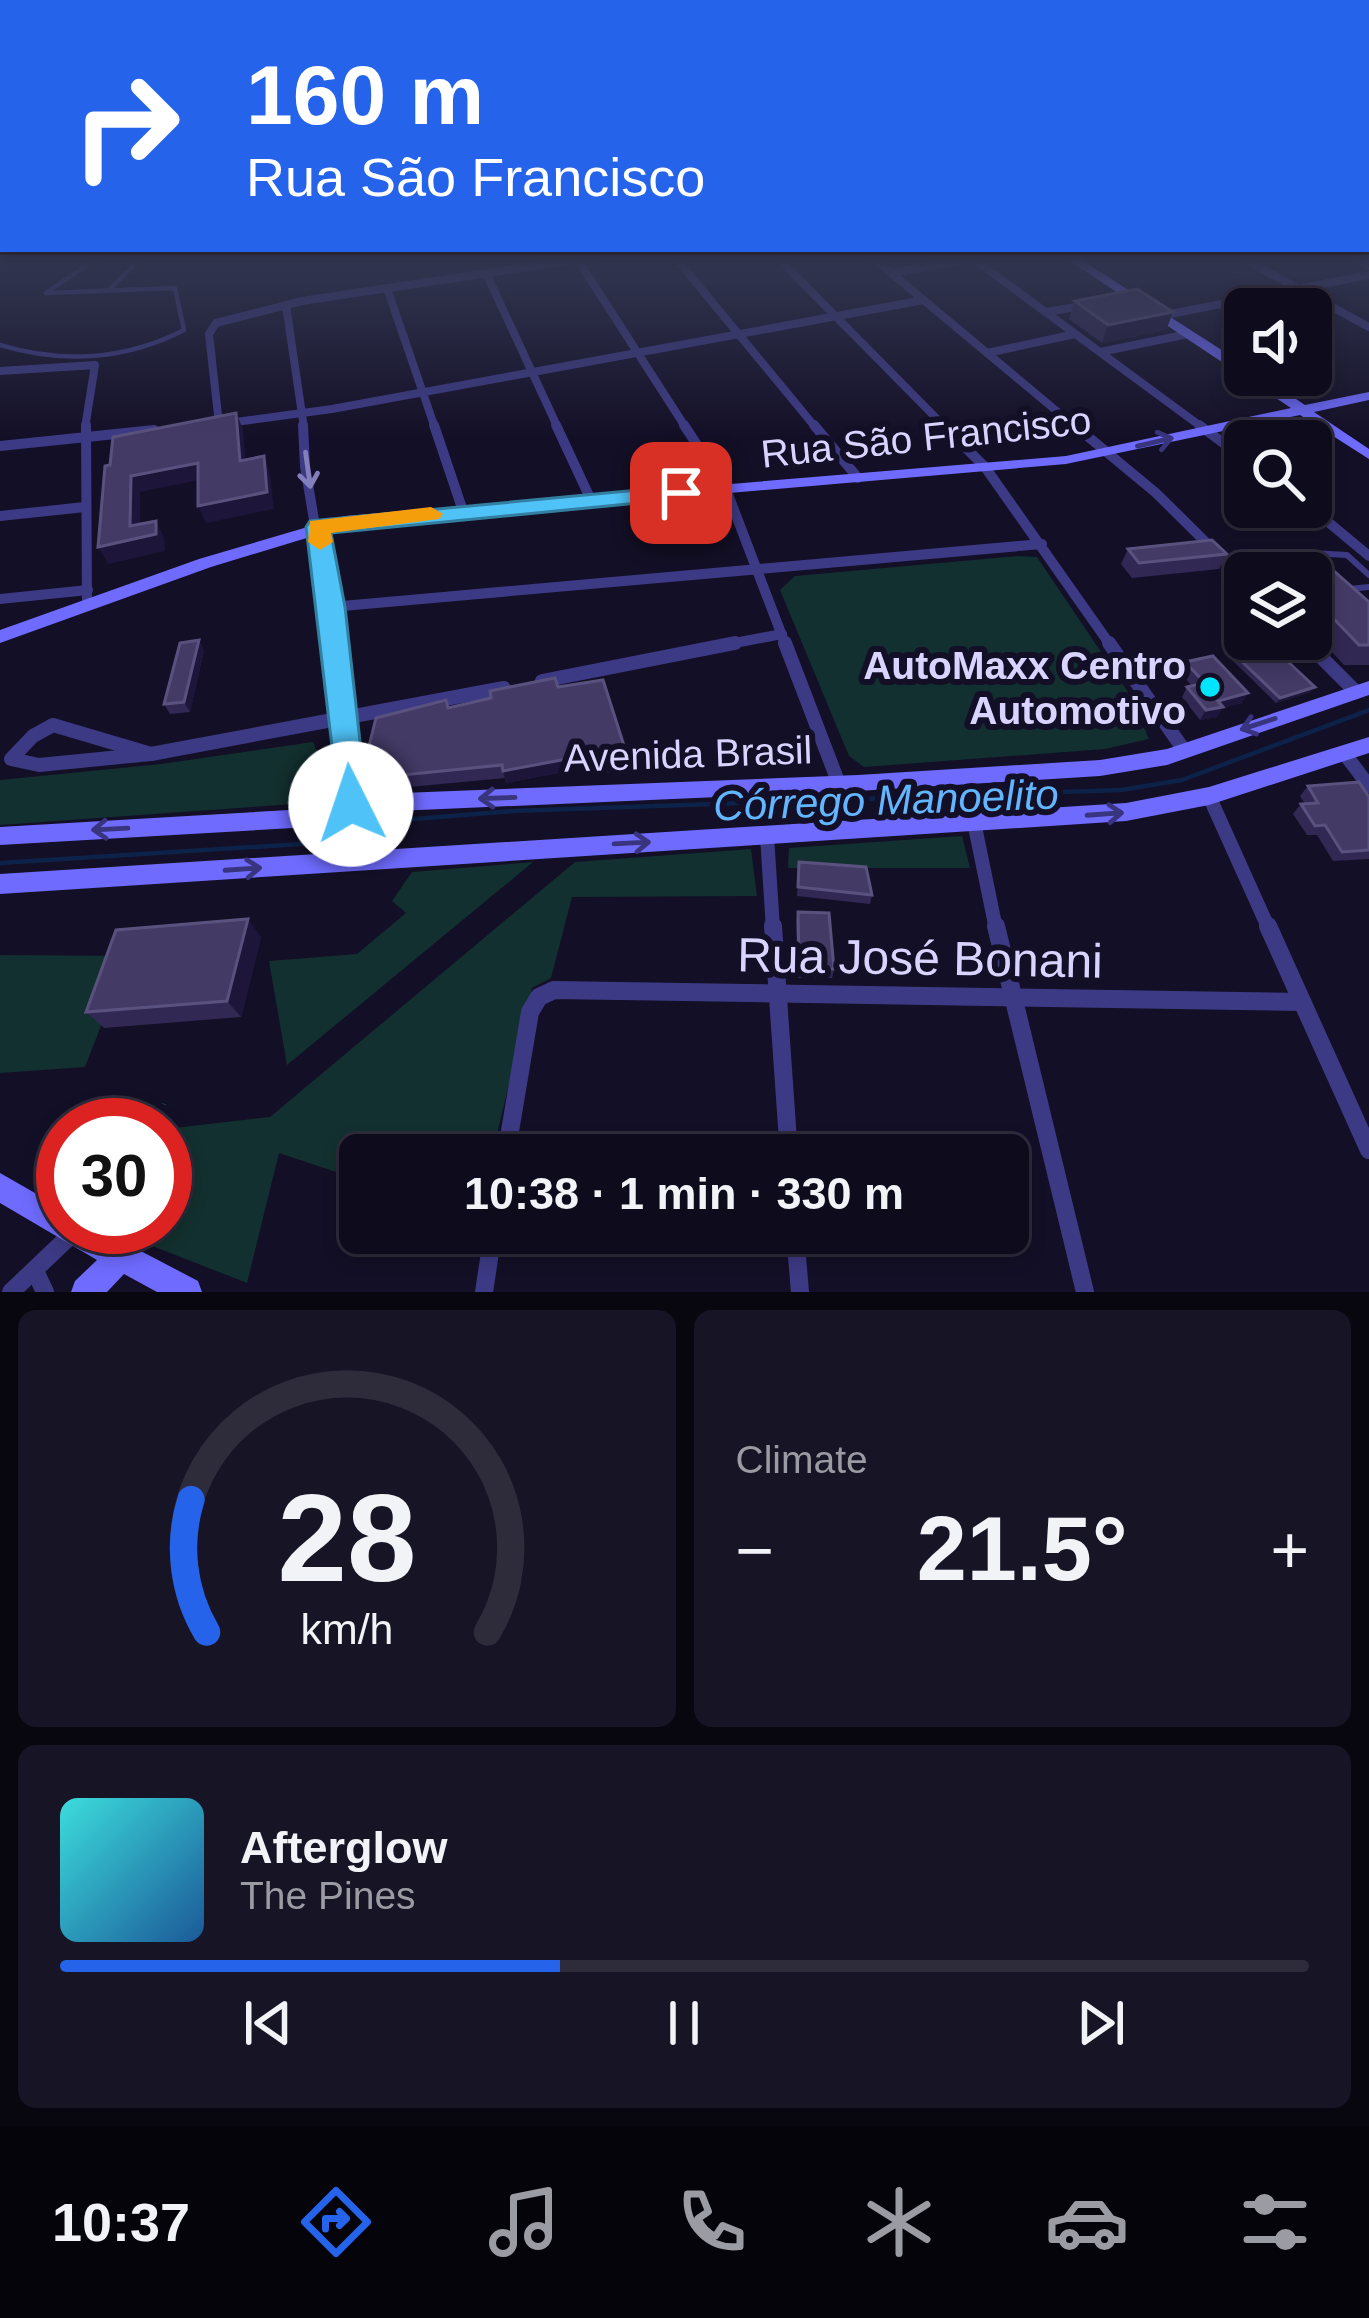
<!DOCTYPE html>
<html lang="en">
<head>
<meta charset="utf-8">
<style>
  :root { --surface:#0e0b1c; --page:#171425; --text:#f1f3f6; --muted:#9b9ba3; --line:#2e2b3b; --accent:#2563eb }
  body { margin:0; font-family:Arial,sans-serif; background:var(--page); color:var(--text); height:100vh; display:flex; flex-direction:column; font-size:45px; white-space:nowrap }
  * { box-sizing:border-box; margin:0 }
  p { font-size:39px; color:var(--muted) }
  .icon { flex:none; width:66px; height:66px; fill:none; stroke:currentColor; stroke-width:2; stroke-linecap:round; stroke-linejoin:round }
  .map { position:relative; height:1292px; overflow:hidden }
  .side { display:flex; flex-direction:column; gap:18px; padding:18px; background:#08060f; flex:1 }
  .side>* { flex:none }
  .guide { position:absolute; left:0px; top:0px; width:1371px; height:252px; box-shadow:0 6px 18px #0003,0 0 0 3px var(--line); background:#2563eb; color:#fff; overflow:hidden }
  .buttons { position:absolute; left:1224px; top:288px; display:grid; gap:24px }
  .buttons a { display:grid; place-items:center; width:108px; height:108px; border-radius:18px; background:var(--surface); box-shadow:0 6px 18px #0003,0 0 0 3px var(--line); font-size:60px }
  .speed { position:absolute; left:36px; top:1098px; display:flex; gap:24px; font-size:60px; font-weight:700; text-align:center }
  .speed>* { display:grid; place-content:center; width:156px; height:156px; border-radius:50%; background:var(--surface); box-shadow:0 6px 18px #0003,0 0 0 3px var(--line); line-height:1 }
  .speed .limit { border:18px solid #d22; background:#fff; color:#111 }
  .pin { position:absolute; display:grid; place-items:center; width:102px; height:102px; color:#fff; margin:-51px; border-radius:24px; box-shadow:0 6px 18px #0006 }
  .me { position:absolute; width:132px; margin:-66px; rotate:356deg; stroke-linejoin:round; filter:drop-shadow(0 0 9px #0008) }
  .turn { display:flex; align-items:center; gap:42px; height:252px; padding:0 48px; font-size:54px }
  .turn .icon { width:156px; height:156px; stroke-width:2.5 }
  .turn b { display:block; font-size:84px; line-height:102px }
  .big { font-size:90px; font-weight:600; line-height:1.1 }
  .side .tile { flex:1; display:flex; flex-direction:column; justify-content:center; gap:18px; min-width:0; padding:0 42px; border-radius:18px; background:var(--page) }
  .side .dial { align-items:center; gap:0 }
  .dial svg { height:312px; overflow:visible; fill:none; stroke:var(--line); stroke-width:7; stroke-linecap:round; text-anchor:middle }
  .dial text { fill:var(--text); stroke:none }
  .song { display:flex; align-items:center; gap:36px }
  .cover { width:144px; height:144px; border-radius:18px; background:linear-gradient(135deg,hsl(180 70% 55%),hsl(210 70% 35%)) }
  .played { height:12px; border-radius:6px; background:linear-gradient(90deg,var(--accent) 40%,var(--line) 40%) }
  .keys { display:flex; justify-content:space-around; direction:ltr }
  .heat { display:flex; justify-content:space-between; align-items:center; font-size:66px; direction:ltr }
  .side .tiles { flex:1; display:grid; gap:18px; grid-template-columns:1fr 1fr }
  .tile:last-child { grid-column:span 2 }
  .trip { position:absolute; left:339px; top:1134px; width:690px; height:120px; border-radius:18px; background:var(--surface); box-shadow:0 6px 18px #0003,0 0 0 3px var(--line); font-weight:600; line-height:120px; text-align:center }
  .tab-bar { display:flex; height:192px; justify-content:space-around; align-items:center; background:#06040b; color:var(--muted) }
  .tab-bar .icon { width:84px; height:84px }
  .tab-bar .active { color:var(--accent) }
  .tab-bar b { font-size:54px; color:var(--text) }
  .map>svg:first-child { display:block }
</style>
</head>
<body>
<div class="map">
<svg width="1369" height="1292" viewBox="0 0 1369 1292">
  <rect width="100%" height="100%" fill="#130f26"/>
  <g fill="#12302f">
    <path d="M 1018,556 L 1037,557 L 1130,695 L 1149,739 L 1105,749 L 864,767 L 849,756 L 780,590 L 795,576 Z"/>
    <path d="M 313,742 L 330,782 L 308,803 L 0,825 L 0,780 L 161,764 Z"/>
    <path d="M 962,836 L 970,868 L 788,868 L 789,848 Z"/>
    <path d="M 751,849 L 757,896 L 572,897 L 551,978 L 532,988 L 492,1155 L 360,1155 L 360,1180 L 279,1153 L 247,1283 L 114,1231 L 165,1227 L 166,1129 L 270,1117 L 575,862 Z"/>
    <path d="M 533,862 L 287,1065 L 269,961 L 357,954 L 406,913 L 392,901 L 412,872 Z"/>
    <path d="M 0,955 L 128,956 L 85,1067 L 0,1073 Z"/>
  </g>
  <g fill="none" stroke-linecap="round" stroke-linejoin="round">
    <g stroke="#0c2248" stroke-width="4.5">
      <path d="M 389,821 L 513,811 L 1121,790 L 1182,780 L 1369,710"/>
      <path d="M 0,863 L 333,842"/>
    </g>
    <path stroke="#2fb8b0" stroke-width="3" stroke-dasharray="4.5 6" stroke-linecap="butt" d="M 842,800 L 843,811"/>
    <path stroke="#2fb8b0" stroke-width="4.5" stroke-dasharray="9 14" stroke-linecap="butt" d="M 154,1125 L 164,1104"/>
    <g stroke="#3d3a85" stroke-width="4.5">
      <path d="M 111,288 L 138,261 L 136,257"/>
      <path d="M 0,345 C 62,364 126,360 184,330 L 175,288 L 46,293 L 99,257"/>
    </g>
    <g stroke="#3d3a85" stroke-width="6">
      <path d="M 1320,579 L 1306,563 L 1312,553 L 1347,555 L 1369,575"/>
      <path d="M 1349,589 L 1369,587"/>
    </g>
    <g stroke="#3d3a85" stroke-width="8">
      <path d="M 576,257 L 686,428"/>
      <path d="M 675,257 L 816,428"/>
      <path d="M 777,257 L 946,428"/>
      <path d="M 872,257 L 1077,428"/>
      <path d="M 971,257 L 1203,428"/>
      <path d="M 1240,257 L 1369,327"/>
      <path d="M 1352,257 L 1369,266"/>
      <path d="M 486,273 L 558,428"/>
      <path d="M 892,273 L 977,258"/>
      <path d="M 387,288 L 435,428"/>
      <path d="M 286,305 L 304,428"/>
      <path d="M 1047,312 L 1087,305"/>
      <path d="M 1160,316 L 1369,275"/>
      <path d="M 1100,352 L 1188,334"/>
      <path d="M 987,353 L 1075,334"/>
      <path d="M 0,371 L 95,365 L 85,428"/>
      <path d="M 228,423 L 332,409 L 924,300"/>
      <path d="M 219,424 L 209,334 L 216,323 L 302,301 L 594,257"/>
    </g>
    <g stroke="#3d3a85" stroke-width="10">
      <path d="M 86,425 L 87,604"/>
      <path d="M 303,425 L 305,466 L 335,646"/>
      <path d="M 434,425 L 463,511"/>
      <path d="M 556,425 L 591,500"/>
      <path d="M 684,425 L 726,489 L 786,646"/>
      <path d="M 814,425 L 858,478"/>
      <path d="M 943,425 L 985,467 L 1111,646"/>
      <path d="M 1074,425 L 1156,493 L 1245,581"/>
      <path d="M 1199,425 L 1245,459"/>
      <path d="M 0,446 L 154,430"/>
      <path d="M 1310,507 L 1369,556"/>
      <path d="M 0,516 L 85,507"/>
      <path d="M 0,599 L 88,590"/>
      <path d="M 331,607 L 1042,544"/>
      <path d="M 1303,639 L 1310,646"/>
      <path d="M 719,646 L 782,634"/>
    </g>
    <g stroke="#3d3a85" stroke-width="14">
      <path d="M 335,643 L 359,861"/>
      <path d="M 785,643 L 839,784"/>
      <path d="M 1109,643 L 1184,750"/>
      <path d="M 1307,643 L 1356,692"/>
      <path d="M 542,681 L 735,643"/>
      <path d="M 53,725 L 151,754 L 39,765 L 11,759 L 33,736 Z"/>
      <path d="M 1344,753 L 1369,786"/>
      <path d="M 151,754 L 504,688"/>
      <path d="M 1209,796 L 1269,929"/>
      <path d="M 974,822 L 996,929"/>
      <path d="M 767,836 L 773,929"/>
    </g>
    <g stroke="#3d3a85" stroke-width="18">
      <path d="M 773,926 L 789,1155"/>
      <path d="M 996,926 L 1085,1292"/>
      <path d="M 1268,926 L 1369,1150"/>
      <path d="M 506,1155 L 530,1012 L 539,997 L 554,990 L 1302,1002"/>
      <path d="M 795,1233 L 800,1292"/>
      <path d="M 36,1273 L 45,1292"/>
      <path d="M 11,1292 L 74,1232"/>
      <path d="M 484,1292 L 493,1233"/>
    </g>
    <g fill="#6f6bff" fill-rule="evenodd">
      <path d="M 1064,257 L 1077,257 L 1245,365 L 1245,375 L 1260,375 L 1305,405 L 1369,392 L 1369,400 L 1314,412 L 1369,449 L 1369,459 L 1300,415 L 1066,464 L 346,526 L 211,567 L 0,643 L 0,630 L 199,559 L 345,516 L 1066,456 L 1291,408 Z"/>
      <path d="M 1369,681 L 1369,695 L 1167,765 L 1100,776 L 858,791 L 351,813 L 310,827 L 0,845 L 0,827 L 306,809 L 343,766 L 350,764 L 357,766 L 360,772 L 339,799 L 351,795 L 858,775 L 1100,760 L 1167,749 Z"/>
      <path d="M 1369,737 L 1369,753 L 1209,805 L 1126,821 L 0,894 L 0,874 L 1126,803 L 1209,787 Z"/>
      <path d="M 0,1173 L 63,1209 L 63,1227 L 95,1227 L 198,1281 L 202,1292 L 157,1292 L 124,1274 L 107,1292 L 71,1292 L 75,1281 L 97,1260 L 0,1203 Z"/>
    </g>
  </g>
  <g fill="#312854">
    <path d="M 1075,301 L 1173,312 L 1166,330 L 1102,343 L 1069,319 Z"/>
    <path d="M 1128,549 L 1227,554 L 1219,569 L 1132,578 L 1121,564 Z"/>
    <path d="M 1311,575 L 1369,602 L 1369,665 L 1344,665 L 1311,629 Z"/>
    <path d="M 204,650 L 190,712 L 170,714 L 164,704 Z"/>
    <path d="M 1235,655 L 1295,655 L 1292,660 L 1287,661 L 1311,692 L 1276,703 L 1232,660 Z"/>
    <path d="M 1185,662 L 1242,703 L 1222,708 L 1217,717 L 1200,720 L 1182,697 L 1187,687 L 1192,686 L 1180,672 Z"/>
    <path d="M 558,687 L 628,768 L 607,773 L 605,764 L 506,783 L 505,778 L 388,789 L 368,750 L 448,707 Z"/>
    <path d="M 1308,786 L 1369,797 L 1369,859 L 1333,861 L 1317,835 L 1307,835 L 1293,814 L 1301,804 L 1305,804 L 1300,796 Z"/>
    <path d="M 799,862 L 872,895 L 870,904 L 797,896 Z"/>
    <path d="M 798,912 L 834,969 L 832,978 L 798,978 L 796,921 Z"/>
    <path d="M 261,937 L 241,1017 L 104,1028 L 86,1012 Z"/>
  </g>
  <g fill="#1d163a">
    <path d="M 1173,312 L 1166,330 L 1102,343 L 1108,325 Z"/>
    <path d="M 236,413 L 243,429 L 247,477 L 240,461 Z"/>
    <path d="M 264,456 L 270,473 L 274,509 L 206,523 L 198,506 Z"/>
    <path d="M 198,463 L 205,479 L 140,492 L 140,538 L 156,521 L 164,537 L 165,551 L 108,564 L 98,547 L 130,526 L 131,476 Z"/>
    <path d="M 199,640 L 204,650 L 190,712 L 184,702 Z"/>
    <path d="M 1315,687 L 1311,692 L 1276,703 L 1280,698 Z"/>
    <path d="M 1248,693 L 1242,703 L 1222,708 L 1217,717 L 1200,720 L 1206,710 L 1218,701 Z"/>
    <path d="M 604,752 L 605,764 L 506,783 L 503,771 Z"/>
    <path d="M 627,755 L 628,768 L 607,773 L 606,760 Z"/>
    <path d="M 248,919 L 261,937 L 241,1017 L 227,1001 Z"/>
  </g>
  <g fill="#433a66" stroke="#5a527e" stroke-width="3">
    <path d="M 1137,289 L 1173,312 L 1108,325 L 1075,301 Z"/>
    <path d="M 236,413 L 240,461 L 264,456 L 267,492 L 198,506 L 198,463 L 131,476 L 130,526 L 156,521 L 156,534 L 98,547 L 105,466 L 110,465 L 113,437 Z"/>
    <path d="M 1212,540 L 1227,554 L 1139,563 L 1128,549 Z"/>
    <path d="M 1334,571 L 1369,602 L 1369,645 L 1359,645 L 1311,595 L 1311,575 Z"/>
    <path d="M 199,640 L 184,702 L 164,704 L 180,643 Z"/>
    <path d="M 1280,642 L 1295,655 L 1284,658 L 1315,687 L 1280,698 L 1235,655 Z"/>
    <path d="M 1213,656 L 1248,693 L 1218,701 L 1223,707 L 1206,710 L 1187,687 L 1205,683 L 1185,662 Z"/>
    <path d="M 555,678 L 558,687 L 603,680 L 627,755 L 606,760 L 604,752 L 503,771 L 502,765 L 383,777 L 368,750 L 376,718 L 446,700 L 448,708 L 491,698 L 490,691 Z"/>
    <path d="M 1359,782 L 1369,797 L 1369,850 L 1342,852 L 1325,825 L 1315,826 L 1301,804 L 1318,803 L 1308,786 Z"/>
    <path d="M 799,862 L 866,867 L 872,895 L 798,887 Z"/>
    <path d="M 798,912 L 829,913 L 834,969 L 799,969 Z"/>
    <path d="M 248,919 L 227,1001 L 86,1012 L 116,930 Z"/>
  </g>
  <defs><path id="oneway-shaft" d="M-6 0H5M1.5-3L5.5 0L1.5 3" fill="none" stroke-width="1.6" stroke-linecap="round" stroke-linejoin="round" transform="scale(3)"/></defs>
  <g stroke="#38347d">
    <use href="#oneway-shaft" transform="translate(1155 442) rotate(-13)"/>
    <use href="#oneway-shaft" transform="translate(1258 724) rotate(162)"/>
    <use href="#oneway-shaft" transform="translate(497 798) rotate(178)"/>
    <use href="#oneway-shaft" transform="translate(1105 814) rotate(-4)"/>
    <use href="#oneway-shaft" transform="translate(110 829) rotate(177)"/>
    <use href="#oneway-shaft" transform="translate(632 843) rotate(-3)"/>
    <use href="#oneway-shaft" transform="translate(243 869) rotate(-4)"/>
  </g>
  <use stroke="#837fbc" href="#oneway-shaft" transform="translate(308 470) rotate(82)"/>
  <linearGradient id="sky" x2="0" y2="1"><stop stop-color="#0a0815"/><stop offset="0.59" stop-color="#333752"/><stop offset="1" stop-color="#333752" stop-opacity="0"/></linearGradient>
  <rect width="1369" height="438" fill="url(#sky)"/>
  <path fill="#4fc3f7" stroke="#337fa1" stroke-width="3" d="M 681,486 L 692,493 L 689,498 L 331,533 L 345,607 L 367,804 L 362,814 L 351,818 L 340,814 L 306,527 L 310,521 Z"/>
  <path fill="#f59e0b" d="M 431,507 L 443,514 L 439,519 L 331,533 L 333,542 L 320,550 L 308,542 L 310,521 Z"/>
  <circle fill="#00e5ff" stroke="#130f26" stroke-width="4.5" cx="1210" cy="687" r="12"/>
  <g text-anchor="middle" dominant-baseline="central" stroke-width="12" stroke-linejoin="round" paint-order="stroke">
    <g font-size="39" fill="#d9d4ff" stroke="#130f26">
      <text transform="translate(926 437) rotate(-6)">Rua São Francisco</text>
      <text transform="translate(688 754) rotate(-2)">Avenida Brasil</text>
    </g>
    <g font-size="39" font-weight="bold" fill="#d9d4ff" stroke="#130f26" text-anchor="end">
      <text x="1186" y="665">AutoMaxx Centro<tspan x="1186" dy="45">Automotivo</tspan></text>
    </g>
    <g font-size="42" font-style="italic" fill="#62b6ff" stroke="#130f26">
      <text transform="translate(886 800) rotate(-2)">Córrego Manoelito</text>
    </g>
    <g font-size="48" fill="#d9d4ff" stroke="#130f26">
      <text transform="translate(920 958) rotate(1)">Rua José Bonani</text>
    </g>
  </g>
</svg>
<div class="buttons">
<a><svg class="icon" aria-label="sound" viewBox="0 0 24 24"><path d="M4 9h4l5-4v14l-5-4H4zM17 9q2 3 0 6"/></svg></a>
<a><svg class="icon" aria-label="search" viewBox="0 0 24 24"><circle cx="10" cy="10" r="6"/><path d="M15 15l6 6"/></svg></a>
<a><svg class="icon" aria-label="layers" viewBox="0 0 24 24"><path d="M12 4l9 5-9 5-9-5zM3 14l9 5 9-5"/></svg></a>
</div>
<div class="speed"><div class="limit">30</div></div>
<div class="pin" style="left:681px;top:493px;background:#d93025"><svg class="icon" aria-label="arrive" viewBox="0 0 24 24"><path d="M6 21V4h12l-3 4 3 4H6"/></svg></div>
<svg class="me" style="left:351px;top:804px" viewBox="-20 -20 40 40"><circle r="19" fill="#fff"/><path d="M0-13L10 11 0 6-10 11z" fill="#4fc3f7"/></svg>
<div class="trip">10:38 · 1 min · 330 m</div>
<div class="guide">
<div class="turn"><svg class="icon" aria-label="right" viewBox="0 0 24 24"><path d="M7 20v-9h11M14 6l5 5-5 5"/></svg><div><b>160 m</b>Rua São Francisco</div></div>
</div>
</div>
<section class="side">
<div class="tiles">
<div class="tile dial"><svg viewBox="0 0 100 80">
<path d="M14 69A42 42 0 1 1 86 69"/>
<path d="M14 69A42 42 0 0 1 10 35" stroke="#2563eb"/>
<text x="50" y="56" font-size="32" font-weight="700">28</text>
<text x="50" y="72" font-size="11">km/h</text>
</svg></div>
<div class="tile"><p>Climate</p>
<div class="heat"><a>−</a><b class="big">21.5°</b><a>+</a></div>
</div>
<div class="tile">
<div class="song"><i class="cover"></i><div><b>Afterglow</b><p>The Pines</p></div></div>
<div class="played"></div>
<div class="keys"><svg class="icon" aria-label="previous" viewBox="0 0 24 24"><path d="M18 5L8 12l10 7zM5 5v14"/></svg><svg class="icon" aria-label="pause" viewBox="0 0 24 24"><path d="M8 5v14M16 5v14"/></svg><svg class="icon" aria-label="next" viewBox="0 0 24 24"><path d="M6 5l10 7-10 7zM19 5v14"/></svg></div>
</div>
</div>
</section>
<nav class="tab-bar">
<b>10:37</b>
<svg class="icon active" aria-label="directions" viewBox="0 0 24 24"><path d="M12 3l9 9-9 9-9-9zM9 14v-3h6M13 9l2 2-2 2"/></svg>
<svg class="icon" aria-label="music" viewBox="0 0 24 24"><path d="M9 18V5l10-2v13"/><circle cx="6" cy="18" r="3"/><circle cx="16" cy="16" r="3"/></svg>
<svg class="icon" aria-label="phone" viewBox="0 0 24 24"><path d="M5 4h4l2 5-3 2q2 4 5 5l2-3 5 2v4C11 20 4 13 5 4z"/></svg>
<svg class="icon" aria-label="climate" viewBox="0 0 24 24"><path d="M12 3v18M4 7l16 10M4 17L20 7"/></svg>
<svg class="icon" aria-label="car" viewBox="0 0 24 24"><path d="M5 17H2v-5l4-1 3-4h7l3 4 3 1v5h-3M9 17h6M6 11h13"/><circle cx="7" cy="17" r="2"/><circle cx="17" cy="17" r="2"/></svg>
<svg class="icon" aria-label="filters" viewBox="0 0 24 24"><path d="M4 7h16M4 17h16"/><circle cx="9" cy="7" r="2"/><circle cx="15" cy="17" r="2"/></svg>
</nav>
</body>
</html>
